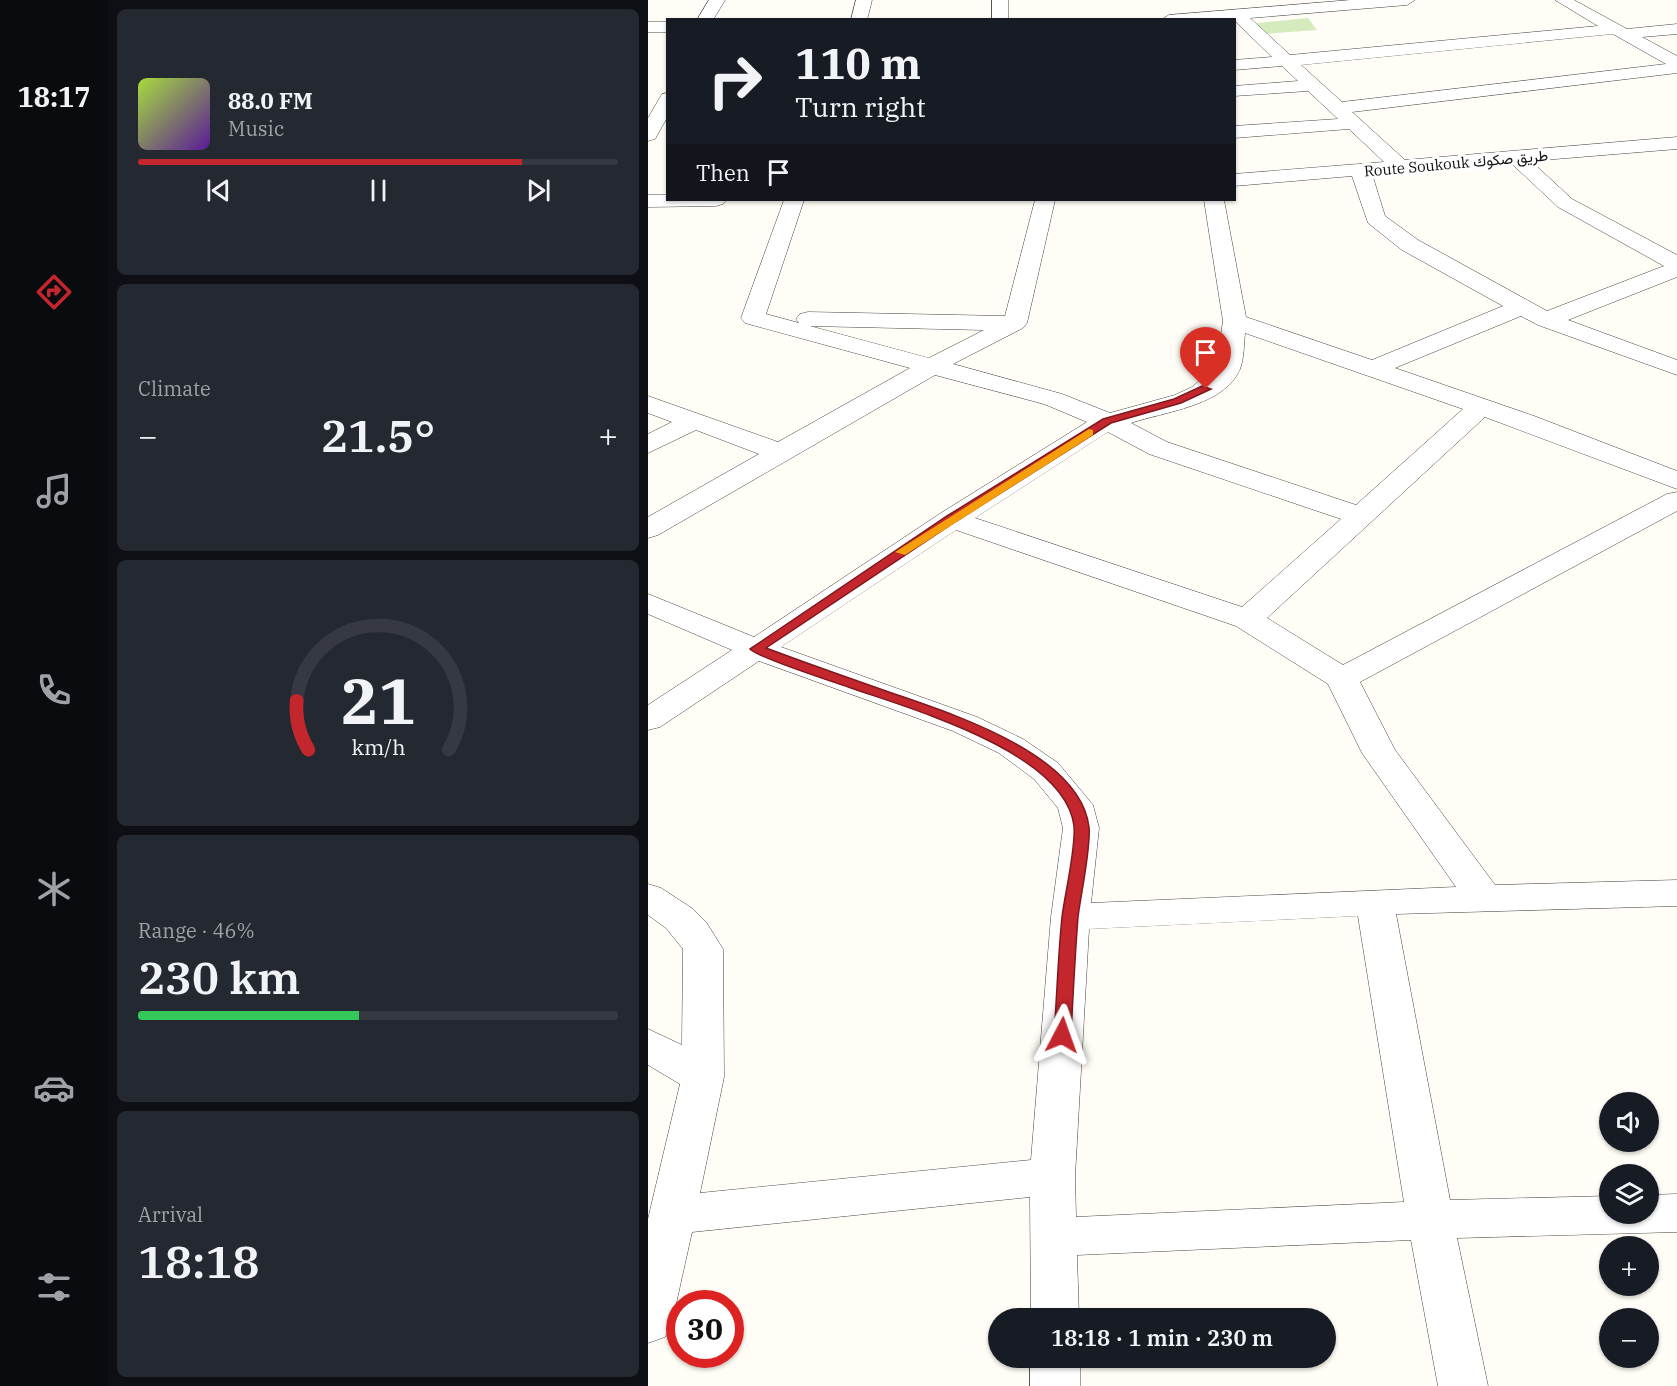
<!DOCTYPE html>
<html lang="en">
<head>
<meta charset="utf-8">
<style>
  :root { --surface:#171b24; --page:#242831; --text:#f1f3f6; --muted:#9ea1a6; --line:#363941; --accent:#c4262e }
  body { margin:0; font-family:"IBM Plex Serif",Vazirmatn,serif; background:var(--page); color:var(--text); height:100vh; display:flex; flex-direction:column; font-size:22px; white-space:nowrap }
  * { box-sizing:border-box; margin:0 }
  p { font-size:20px; color:var(--muted) }
  .icon { flex:none; width:33px; height:33px; fill:none; stroke:currentColor; stroke-width:2; stroke-linecap:round; stroke-linejoin:round }
  .map { position:relative; flex:1; overflow:hidden }
  .side { display:flex; flex-direction:column; gap:9px; padding:9px; background:#0d0f14; width:540px }
  .side>* { flex:none }
  .guide { position:absolute; left:18px; top:18px; width:570px; height:183px; border-radius:0px; box-shadow:0 2px 4px #0004; background:#171b24; color:var(--text); overflow:hidden }
  .controls { position:absolute; left:951px; top:1092px; display:grid; gap:12px }
  .controls a { display:grid; place-items:center; width:60px; height:60px; border-radius:50%; background:var(--surface); box-shadow:0 2px 4px #0004; font-size:30px }
  .speed { position:absolute; left:18px; top:1290px; display:flex; gap:12px; font-size:30px; font-weight:700; text-align:center }
  .speed>* { display:grid; place-content:center; width:78px; height:78px; border-radius:50%; background:var(--surface); box-shadow:0 2px 4px #0004; line-height:1 }
  .speed .limit { border:9px solid #d22; background:#fff; color:#111 }
  .pin { position:absolute; display:grid; place-items:center; width:51px; height:51px; color:#fff; margin:-62px -26px; border-radius:50% 50% 50% 0; rotate:-45deg; box-shadow:0 0 6px #0007 }
  .pin .icon { rotate:45deg }
  .me { position:absolute; width:66px; margin:-33px; rotate:4deg; stroke-linejoin:round; filter:drop-shadow(0 0 4px #0008) }
  .turn { display:flex; align-items:center; gap:21px; height:126px; padding:0 30px; font-size:27px }
  .turn .icon { width:78px; height:78px; stroke-width:2.5 }
  .turn b { display:block; font-size:42px; line-height:51px }
  .then { display:flex; align-items:center; height:57px; padding:0 30px; background:#0003; gap:12px; font-size:22px }
  .big { font-size:45px; font-weight:600; line-height:1.1 }
  .side .widget { flex:1; display:flex; flex-direction:column; justify-content:center; gap:9px; min-width:0; padding:0 21px; border-radius:9px; background:var(--page) }
  .side .dial { align-items:center; gap:0 }
  .dial svg { height:156px; overflow:visible; fill:none; stroke:var(--line); stroke-width:7; stroke-linecap:round; text-anchor:middle }
  .dial text { fill:var(--text); stroke:none }
  .song { display:flex; align-items:center; gap:18px }
  .cover { width:72px; height:72px; border-radius:9px; background:linear-gradient(135deg,hsl(80 70% 55%),hsl(270 70% 35%)) }
  .played { height:6px; border-radius:3px; background:linear-gradient(90deg,var(--accent) 80%,var(--line) 80%) }
  .keys { display:flex; justify-content:space-around; direction:ltr }
  .heat { display:flex; justify-content:space-between; align-items:center; font-size:33px; direction:ltr }
  .charge { height:9px; border-radius:4px; background:linear-gradient(90deg,#34c759 46%,var(--line) 0) }
  .trip { position:absolute; left:340px; top:1308px; width:348px; height:60px; border-radius:30px; background:var(--surface); box-shadow:0 2px 4px #0004; font-weight:600; line-height:60px; text-align:center }
  main { display:flex; flex:1; min-height:0 }
  .tab-bar { display:flex; flex-direction:column; width:108px; justify-content:space-around; align-items:center; background:#090b0e; color:var(--muted) }
  .tab-bar .icon { width:42px; height:42px }
  .tab-bar .selected { color:var(--accent) }
  .tab-bar b { font-size:27px; color:var(--text) }
  .map>svg:first-child { display:block }
</style>
</head>
<body>
<main>
<nav class="tab-bar">
<b>18:17</b>
<svg class="icon selected" aria-label="directions" viewBox="0 0 24 24"><path d="M12 3l9 9-9 9-9-9zM9 14v-3h6M13 9l2 2-2 2"/></svg>
<svg class="icon" aria-label="music" viewBox="0 0 24 24"><path d="M9 18V5l10-2v13"/><circle cx="6" cy="18" r="3"/><circle cx="16" cy="16" r="3"/></svg>
<svg class="icon" aria-label="phone" viewBox="0 0 24 24"><path d="M5 4h4l2 5-3 2q2 4 5 5l2-3 5 2v4C11 20 4 13 5 4z"/></svg>
<svg class="icon" aria-label="climate" viewBox="0 0 24 24"><path d="M12 3v18M4 7l16 10M4 17L20 7"/></svg>
<svg class="icon" aria-label="car" viewBox="0 0 24 24"><path d="M5 17H2v-5l4-1 3-4h7l3 4 3 1v5h-3M9 17h6M6 11h13"/><circle cx="7" cy="17" r="2"/><circle cx="17" cy="17" r="2"/></svg>
<svg class="icon" aria-label="filters" viewBox="0 0 24 24"><path d="M4 7h16M4 17h16"/><circle cx="9" cy="7" r="2"/><circle cx="15" cy="17" r="2"/></svg>
</nav>
<section class="side">
<div class="widget">
<div class="song"><i class="cover"></i><div><b>88.0 FM</b><p>Music</p></div></div>
<div class="played"></div>
<div class="keys"><svg class="icon" aria-label="previous" viewBox="0 0 24 24"><path d="M18 5L8 12l10 7zM5 5v14"/></svg><svg class="icon" aria-label="pause" viewBox="0 0 24 24"><path d="M8 5v14M16 5v14"/></svg><svg class="icon" aria-label="next" viewBox="0 0 24 24"><path d="M6 5l10 7-10 7zM19 5v14"/></svg></div>
</div>
<div class="widget"><p>Climate</p>
<div class="heat"><a>−</a><b class="big">21.5°</b><a>+</a></div>
</div>
<div class="widget dial"><svg viewBox="0 0 100 80">
<path d="M14 69A42 42 0 1 1 86 69"/>
<path d="M14 69A42 42 0 0 1 8 44" stroke="#c4262e"/>
<text x="50" y="56" font-size="32" font-weight="700">21</text>
<text x="50" y="72" font-size="11">km/h</text>
</svg></div>
<div class="widget"><p>Range · 46%</p><b class="big">230 km</b><div class="charge"></div></div>
<div class="widget"><p>Arrival</p><b class="big">18:18</b></div>
</section>
<div class="map">
<svg width="1029" height="1386" viewBox="0 0 1029 1386">
  <rect width="100%" height="100%" fill="#fffdf5"/>
  <path fill="#d5ebbd" d="M 660,18 L 669,30 L 616,34 L 609,23 Z"/>
  <g fill="none" stroke-linecap="round" stroke-linejoin="round">
    <defs>
      <g id="minor">
        <path d="M 61,0 L 77,0 L 65,20 L 49,20 Z"/>
        <path d="M 208,0 L 224,0 L 219,20 L 203,20 Z"/>
        <rect x="344" y="0" width="16" height="20"/>
        <path d="M 703,0 L 767,0 L 759,5 L 602,18 L 642,55 L 950,26 L 907,0 L 926,0 L 979,29 L 1029,24 L 1029,34 L 994,37 L 1029,56 L 1029,73 L 704,112 L 757,160 L 1029,137 L 1029,149 L 883,161 L 924,199 L 1029,255 L 1029,277 L 920,320 L 1029,360 L 1029,375 L 890,325 L 873,316 L 747,368 L 886,416 L 1029,471 L 1029,489 L 837,417 L 619,618 L 695,665 L 1019,494 L 1029,492 L 1029,511 L 712,682 L 747,750 L 847,885 L 1029,880 L 1029,906 L 748,914 L 802,1200 L 962,1196 L 962,1214 L 1000,1214 L 1000,1195 L 1029,1194 L 1029,1232 L 809,1238 L 840,1386 L 790,1386 L 763,1240 L 429,1255 L 431,1318 L 383,1318 L 382,1197 L 44,1232 L 24,1322 L 17,1337 L 0,1343 L 0,1219 L 32,1084 L 0,1065 L 0,1029 L 34,1045 L 35,949 L 18,928 L 0,915 L 0,884 L 13,888 L 45,909 L 58,922 L 75,949 L 76,1077 L 52,1193 L 383,1160 L 403,917 L 415,828 L 410,808 L 386,779 L 351,753 L 305,731 L 111,661 L 12,727 L 0,730 L 0,705 L 84,650 L 0,614 L 0,594 L 106,637 L 293,513 L 439,422 L 396,404 L 287,375 L 10,535 L 0,538 L 0,517 L 111,454 L 48,430 L 0,453 L 0,434 L 24,422 L 0,413 L 0,396 L 130,442 L 262,368 L 97,323 L 93,318 L 136,200 L 156,200 L 118,314 L 151,323 L 148,319 L 152,314 L 160,312 L 357,316 L 387,200 L 407,200 L 379,323 L 375,328 L 305,364 L 414,394 L 462,413 L 527,395 L 544,387 L 568,367 L 575,321 L 556,200 L 576,200 L 598,317 L 724,360 L 855,306 L 754,250 L 720,223 L 704,176 L 586,186 L 586,174 L 736,162 L 701,129 L 586,138 L 586,126 L 690,119 L 660,91 L 586,96 L 586,86 L 650,81 L 634,66 L 586,70 L 586,60 L 624,57 L 586,20 L 513,20 L 521,15 ZM 965,34 L 1018,64 L 694,102 L 653,65 ZM 863,163 L 910,207 L 1016,266 L 899,311 L 770,240 L 737,216 L 724,174 ZM 162,326 L 336,330 L 281,358 ZM 597,333 L 815,409 L 708,505 L 519,442 L 483,423 C 515,412 577,406 592,369 C 596,359 596,344 597,333 ZM 460,432 L 501,454 L 693,519 L 594,607 L 327,518 ZM 308,530 L 588,626 L 680,684 L 714,753 L 808,887 L 443,903 L 451,828 L 445,805 L 410,763 L 375,739 L 329,717 L 133,647 ZM 710,916 L 756,1202 L 428,1217 L 427,1176 L 441,929 Z"/>
        <rect x="0" y="22" width="20" height="10"/>
        <path d="M 20,93 L 20,116 L 7,139 L 0,141 L 0,118 L 14,94 Z"/>
        <path d="M 0,195 L 20,195 L 20,200 L 78,200 L 75,204 L 68,206 L 0,207 Z"/>
        <rect x="382" y="1358" width="50" height="28"/>
      </g>
    </defs>
    <use href="#minor" stroke="#444" stroke-width="1"/>
    <use href="#minor" fill="#fff" fill-rule="evenodd"/>
  </g>
  <path fill="#c4262e" stroke="#7f191e" stroke-width="1.5" d="M 554,386 L 563,389 L 533,403 L 463,423 L 307,522 L 118,648 C 158,663 198,677 238,691 C 298,712 432,752 441,827 C 443,848 433,893 430,917 C 427,956 425,995 423,1035 L 420,1039 L 408,1039 L 406,1035 C 409,995 410,956 414,917 C 417,893 428,848 426,826 C 417,752 263,709 203,688 C 186,682 110,658 102,649 L 299,516 L 455,419 L 526,399 Z"/>
  <path fill="#f59e0b" d="M 441,429 L 445,430 L 445,435 L 257,555 L 247,552 Z"/>
  <g text-anchor="middle" dominant-baseline="central" stroke-width="6" stroke-linejoin="round" paint-order="stroke">
    <g font-size="15" fill="#111" stroke="#fff">
      <text transform="translate(808 163) rotate(-5)">Route Soukouk طريق صكوك</text>
    </g>
  </g>
</svg>
<div class="controls">
<a><svg class="icon" aria-label="sound" viewBox="0 0 24 24"><path d="M4 9h4l5-4v14l-5-4H4zM17 9q2 3 0 6"/></svg></a>
<a><svg class="icon" aria-label="layers" viewBox="0 0 24 24"><path d="M12 4l9 5-9 5-9-5zM3 14l9 5 9-5"/></svg></a>
<a>+</a>
<a>−</a>
</div>
<div class="speed"><div class="limit">30</div></div>
<div class="pin" style="left:558px;top:389px;background:#d93025"><svg class="icon" aria-label="arrive" viewBox="0 0 24 24"><path d="M6 21V4h12l-3 4 3 4H6"/></svg></div>
<svg class="me" style="left:414px;top:1035px" viewBox="-20 -20 40 40"><path d="M0-17L14 15 0 8-14 15z" fill="#c4262e" stroke="#fff" stroke-width="4"/></svg>
<div class="trip">18:18 · 1 min · 230 m</div>
<div class="guide">
<div class="turn"><svg class="icon" aria-label="right" viewBox="0 0 24 24"><path d="M7 20v-9h11M14 6l5 5-5 5"/></svg><div><b>110 m</b>Turn right</div></div>
<div class="then">Then<svg class="icon" aria-label="arrive" viewBox="0 0 24 24"><path d="M6 21V4h12l-3 4 3 4H6"/></svg></div>
</div>
</div>
</main>
</body>
</html>
